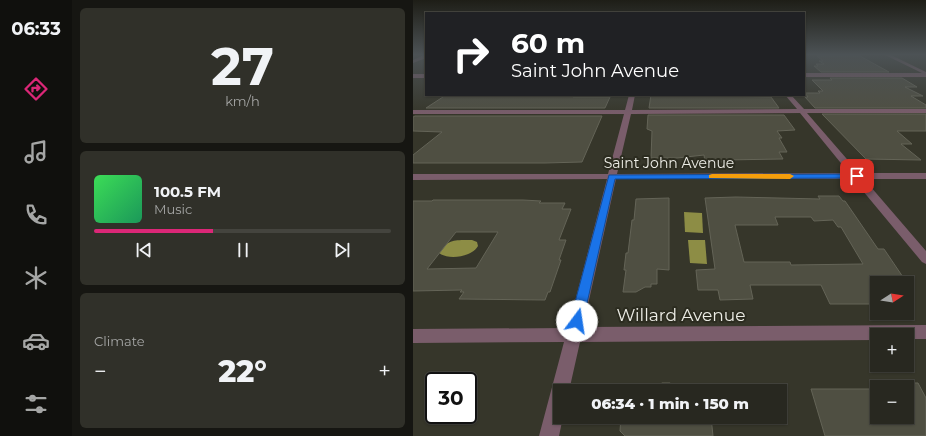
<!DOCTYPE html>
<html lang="en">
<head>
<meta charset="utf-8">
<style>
  :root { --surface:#282820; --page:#303029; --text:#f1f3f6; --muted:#a5a6a5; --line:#44443e; --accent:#db2777 }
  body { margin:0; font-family:Montserrat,sans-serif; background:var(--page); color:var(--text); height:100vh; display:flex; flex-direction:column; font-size:15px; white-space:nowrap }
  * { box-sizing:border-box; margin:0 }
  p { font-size:13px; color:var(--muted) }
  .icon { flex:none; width:22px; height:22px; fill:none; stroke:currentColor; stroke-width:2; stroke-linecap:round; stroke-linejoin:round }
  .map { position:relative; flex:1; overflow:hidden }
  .sheet { display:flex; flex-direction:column; gap:8px; padding:8px; background:#161612; width:341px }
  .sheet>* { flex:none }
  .hud { position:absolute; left:12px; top:12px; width:380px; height:84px; border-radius:0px; box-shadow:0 1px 3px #0004,0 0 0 1px var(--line); background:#202124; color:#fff; overflow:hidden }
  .needle { width:26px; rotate:78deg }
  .controls { position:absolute; left:457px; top:276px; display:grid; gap:8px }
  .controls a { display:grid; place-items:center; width:44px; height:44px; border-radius:0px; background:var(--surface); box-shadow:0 1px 3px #0004,0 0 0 1px var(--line); font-size:20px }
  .speed { position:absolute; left:12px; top:372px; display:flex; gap:8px; font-size:20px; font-weight:700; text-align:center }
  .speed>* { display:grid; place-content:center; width:52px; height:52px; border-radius:50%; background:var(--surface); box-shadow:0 1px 3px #0004,0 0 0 1px var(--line); line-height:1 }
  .speed .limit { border:2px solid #111; border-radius:6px; background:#fff; color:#111 }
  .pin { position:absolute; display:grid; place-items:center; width:34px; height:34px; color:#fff; margin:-17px; border-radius:8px; box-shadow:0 2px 6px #0006 }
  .me { position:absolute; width:44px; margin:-22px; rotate:14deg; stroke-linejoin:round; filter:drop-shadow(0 0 3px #0008) }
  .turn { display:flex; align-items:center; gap:14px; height:84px; padding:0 20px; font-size:18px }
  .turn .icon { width:52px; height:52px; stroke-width:2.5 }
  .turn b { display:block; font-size:28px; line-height:34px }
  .big { font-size:30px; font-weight:800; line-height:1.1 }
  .sheet .widget { flex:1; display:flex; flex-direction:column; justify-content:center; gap:6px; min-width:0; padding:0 14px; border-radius:6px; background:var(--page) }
  .sheet .dial { align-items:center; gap:0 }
  .dial b { font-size:52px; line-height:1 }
  .song { display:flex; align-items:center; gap:12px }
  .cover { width:48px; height:48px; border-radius:6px; background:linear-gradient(135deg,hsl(130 70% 55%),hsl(150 70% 35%)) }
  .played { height:4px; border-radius:2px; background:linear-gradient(90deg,var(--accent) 40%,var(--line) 40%) }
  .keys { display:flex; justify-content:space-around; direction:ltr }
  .heat { display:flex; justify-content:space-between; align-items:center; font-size:22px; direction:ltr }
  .trip { position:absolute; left:140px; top:384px; width:234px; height:40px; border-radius:0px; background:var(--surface); box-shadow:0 1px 3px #0004,0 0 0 1px var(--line); font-weight:800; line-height:40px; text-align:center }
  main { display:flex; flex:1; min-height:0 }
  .tab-bar { display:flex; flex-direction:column; width:72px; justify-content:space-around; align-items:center; background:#10100d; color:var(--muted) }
  .tab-bar .icon { width:28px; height:28px }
  .tab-bar .on { color:var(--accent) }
  .tab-bar b { font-size:18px; color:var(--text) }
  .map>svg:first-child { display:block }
</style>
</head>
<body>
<main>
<nav class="tab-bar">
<b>06:33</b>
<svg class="icon on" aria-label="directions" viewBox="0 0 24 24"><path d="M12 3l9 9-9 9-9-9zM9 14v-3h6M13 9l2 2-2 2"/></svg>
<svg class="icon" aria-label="music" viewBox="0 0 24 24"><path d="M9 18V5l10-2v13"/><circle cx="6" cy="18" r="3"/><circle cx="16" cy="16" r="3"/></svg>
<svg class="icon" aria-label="phone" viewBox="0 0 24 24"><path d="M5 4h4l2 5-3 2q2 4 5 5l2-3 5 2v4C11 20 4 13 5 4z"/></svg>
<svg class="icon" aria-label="climate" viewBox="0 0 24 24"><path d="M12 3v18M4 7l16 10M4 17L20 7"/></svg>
<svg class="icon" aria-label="car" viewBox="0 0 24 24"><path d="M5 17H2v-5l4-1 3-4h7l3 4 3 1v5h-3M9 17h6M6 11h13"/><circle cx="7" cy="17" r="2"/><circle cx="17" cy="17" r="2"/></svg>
<svg class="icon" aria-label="filters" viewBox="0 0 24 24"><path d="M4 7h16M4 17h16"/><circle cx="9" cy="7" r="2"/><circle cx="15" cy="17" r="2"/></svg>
</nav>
<section class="sheet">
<div class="widget dial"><b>27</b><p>km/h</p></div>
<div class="widget">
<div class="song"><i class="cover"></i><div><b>100.5 FM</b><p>Music</p></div></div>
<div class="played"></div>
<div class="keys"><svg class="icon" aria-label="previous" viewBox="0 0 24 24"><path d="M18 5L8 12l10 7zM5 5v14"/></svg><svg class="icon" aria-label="pause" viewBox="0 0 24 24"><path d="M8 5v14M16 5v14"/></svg><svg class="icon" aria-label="next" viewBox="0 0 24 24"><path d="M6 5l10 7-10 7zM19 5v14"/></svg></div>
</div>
<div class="widget"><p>Climate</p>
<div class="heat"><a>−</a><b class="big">22°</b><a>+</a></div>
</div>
</section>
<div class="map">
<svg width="513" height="436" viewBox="0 0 513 436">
  <rect width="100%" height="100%" fill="#36362a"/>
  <g fill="#8d8d45">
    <path d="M 271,212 L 289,213 L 290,233 L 272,232 Z"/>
    <path d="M 59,240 L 64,242 L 65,246 C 59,257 34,261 25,252 C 36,239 42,240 59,240 Z"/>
    <path d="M 275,240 L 292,240 L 294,264 L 277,263 Z"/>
  </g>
  <g fill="#4f4f42" stroke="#646457" fill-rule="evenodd">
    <path d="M 404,56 L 447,56 L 476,72 L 408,72 L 401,66 L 405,66 L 403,64 L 411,64 L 406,61 L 410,61 Z"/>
    <path d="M 417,78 L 489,78 L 504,87 L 492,87 L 510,96 L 498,96 L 513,105 L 513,108 L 402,108 L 392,97 L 395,97 L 392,93 L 407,93 L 405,91 L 410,91 L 399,80 L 419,80 Z"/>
    <path d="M 33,95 L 161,95 L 160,97 L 197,97 L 192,108 L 13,108 Z"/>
    <path d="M 238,95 L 358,97 L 366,108 L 236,108 Z"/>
    <path d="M 409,114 L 513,114 L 513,131 L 484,131 L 499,144 L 488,144 L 508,160 L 453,159 Z"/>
    <path d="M 235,115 L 371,115 L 382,130 L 364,131 L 369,138 L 366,138 L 374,152 L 366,152 L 370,159 L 311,160 L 311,162 L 292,162 L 291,155 L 264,158 L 238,158 L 239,131 L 234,129 Z"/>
    <path d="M 2,116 L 189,116 L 169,162 L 132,163 L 0,163 L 0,155 L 29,132 L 0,131 L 0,117 Z"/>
    <path d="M 405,196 L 426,196 L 430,201 L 432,201 L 465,249 L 471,249 L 494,283 L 464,283 L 464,304 L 417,304 L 408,285 L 337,285 L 340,299 L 307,300 L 305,290 L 285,290 L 283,270 L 302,269 L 292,198 L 323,197 L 407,199 ZM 362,217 L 398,217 L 401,221 L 420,220 L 425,227 L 428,227 L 450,264 L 378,265 L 377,262 L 331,262 L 322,225 L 365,225 Z"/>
    <path d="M 256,198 L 256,270 L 244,269 L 244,284 L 238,284 L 238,287 L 232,287 L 223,292 L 210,292 L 213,270 L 211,270 L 213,253 L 215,253 L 219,220 L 221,220 L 223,199 Z"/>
    <path d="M 20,200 L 110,200 L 128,201 L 126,203 L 152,203 L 149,209 L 158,209 L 146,240 L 153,240 L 146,260 L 148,260 L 137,292 L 135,292 L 132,300 L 46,299 L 51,292 L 47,292 L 49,290 L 0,291 L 0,201 L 19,201 ZM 43,232 L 85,232 L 63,268 L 14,269 Z"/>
    <path d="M 249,383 L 257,383 L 263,388 L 295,387 L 296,391 L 221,391 L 221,388 L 242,388 Z"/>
    <path d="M 459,383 L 505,383 L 513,398 L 513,436 L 412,436 L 398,389 L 462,389 ZM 464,387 L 494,387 L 494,417 L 464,417 Z"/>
    <path d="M 208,417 L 298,417 L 300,436 L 212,436 L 207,431 Z"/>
  </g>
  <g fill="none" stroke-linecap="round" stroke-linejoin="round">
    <g fill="#7a5d6b" fill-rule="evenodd">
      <path d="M 472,55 L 478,55 L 513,72 L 513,77 L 391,77 L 391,73 L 509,73 Z"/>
      <rect x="0" y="74" width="13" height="4"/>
      <path d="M 216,95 L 222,95 L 219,110 L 384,109 L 372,95 L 378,95 L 391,109 L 513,109 L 513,113 L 394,113 L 446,173 L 513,173 L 513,179 L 451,179 L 513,251 L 513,264 L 509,262 L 440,179 L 203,179 L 170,327 L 513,325 L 513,339 L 494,339 L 494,335 L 464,335 L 464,340 L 167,342 L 156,391 L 147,391 L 147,417 L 150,417 L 146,436 L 126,436 L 151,342 L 0,343 L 0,329 L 155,328 L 194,179 L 0,180 L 0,174 L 195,174 L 211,114 L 0,114 L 0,110 L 212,110 ZM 387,113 L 436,173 L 204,174 L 218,114 Z"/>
    </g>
    <path fill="#7a5d6b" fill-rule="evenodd" d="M 11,55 L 13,55 L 13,58 L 0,63 L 0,60 Z"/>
  </g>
  <linearGradient id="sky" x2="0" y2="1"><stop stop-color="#1e1e17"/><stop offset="0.47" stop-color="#4c5255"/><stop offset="1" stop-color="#4c5255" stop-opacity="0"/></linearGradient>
  <rect width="513" height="116" fill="url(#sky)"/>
  <path fill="#1a73e8" stroke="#114b97" d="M 444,174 L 448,176 L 447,178 L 202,179 L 170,321 L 168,325 L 164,327 L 159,325 L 157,321 L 196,175 Z"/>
  <path fill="#f59e0b" d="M 299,174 L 377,174 L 381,176 L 377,179 L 296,178 L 296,175 Z"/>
  <g text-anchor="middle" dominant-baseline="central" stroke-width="4" stroke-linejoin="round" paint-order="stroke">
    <g font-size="14" fill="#ecece5" stroke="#2c2c20">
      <text x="256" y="163">Saint John Avenue</text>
    </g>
    <g font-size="17" fill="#ecece5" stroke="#2c2c20">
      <text x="268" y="315">Willard Avenue</text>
    </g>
  </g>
</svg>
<div class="controls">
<a><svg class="needle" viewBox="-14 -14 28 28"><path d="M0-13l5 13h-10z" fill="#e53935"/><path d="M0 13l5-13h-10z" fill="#a5a6a5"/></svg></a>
<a>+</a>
<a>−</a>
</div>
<div class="speed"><div class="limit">30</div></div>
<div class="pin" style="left:444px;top:176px;background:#d93025"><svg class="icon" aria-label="arrive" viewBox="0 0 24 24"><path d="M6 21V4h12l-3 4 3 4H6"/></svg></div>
<svg class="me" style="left:164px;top:321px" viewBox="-20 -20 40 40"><circle r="19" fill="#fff"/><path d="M0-13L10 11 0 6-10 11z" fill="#1a73e8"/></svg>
<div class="trip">06:34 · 1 min · 150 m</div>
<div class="hud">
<div class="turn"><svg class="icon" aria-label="right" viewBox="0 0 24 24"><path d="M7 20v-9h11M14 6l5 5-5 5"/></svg><div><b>60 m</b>Saint John Avenue</div></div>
</div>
</div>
</main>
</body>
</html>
